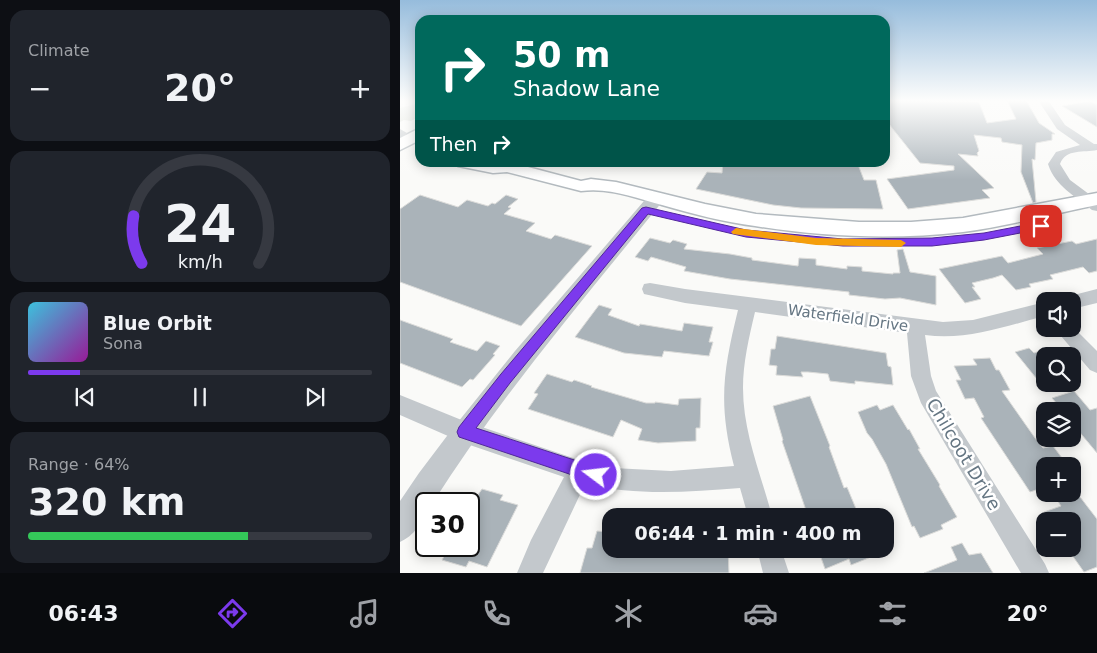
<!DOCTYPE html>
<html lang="en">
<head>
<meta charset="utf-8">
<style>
  :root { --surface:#171b24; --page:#20242c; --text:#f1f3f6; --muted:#9ea1a6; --line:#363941; --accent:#7c3aed }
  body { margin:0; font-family:"DejaVu Sans",sans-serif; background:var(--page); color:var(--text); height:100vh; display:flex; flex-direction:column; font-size:19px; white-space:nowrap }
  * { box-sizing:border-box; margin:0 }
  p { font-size:16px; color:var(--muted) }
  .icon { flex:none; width:28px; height:28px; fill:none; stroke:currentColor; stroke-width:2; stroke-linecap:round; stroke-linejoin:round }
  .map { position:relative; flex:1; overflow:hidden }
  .drawer { display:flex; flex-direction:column; gap:10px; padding:10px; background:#0d0f14; width:400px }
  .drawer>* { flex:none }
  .hud { position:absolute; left:15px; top:15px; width:475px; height:152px; border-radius:15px; box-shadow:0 2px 12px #0003; background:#00695c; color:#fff; overflow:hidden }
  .tools { position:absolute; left:636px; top:292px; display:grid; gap:10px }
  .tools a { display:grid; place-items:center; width:45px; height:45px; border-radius:10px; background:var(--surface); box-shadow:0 2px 12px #0003; font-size:25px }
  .speed { position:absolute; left:15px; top:492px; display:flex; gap:10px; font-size:25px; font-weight:700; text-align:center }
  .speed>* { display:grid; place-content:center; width:65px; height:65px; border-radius:50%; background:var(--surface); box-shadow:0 2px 12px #0003; line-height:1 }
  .speed .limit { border:2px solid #111; border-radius:8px; background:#fff; color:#111 }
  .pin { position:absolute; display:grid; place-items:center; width:42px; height:42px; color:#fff; margin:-21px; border-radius:10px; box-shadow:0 2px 8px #0006 }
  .me { position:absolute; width:55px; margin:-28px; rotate:285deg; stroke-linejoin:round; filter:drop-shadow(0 0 4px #0008) }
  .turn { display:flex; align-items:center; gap:18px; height:105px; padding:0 15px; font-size:22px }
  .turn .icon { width:65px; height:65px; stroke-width:2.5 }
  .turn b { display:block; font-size:35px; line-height:42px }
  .then { display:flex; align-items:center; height:48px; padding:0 15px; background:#0003; gap:10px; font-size:19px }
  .big { font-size:38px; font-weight:800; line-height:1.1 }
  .drawer .widget { flex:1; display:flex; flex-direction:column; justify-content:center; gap:8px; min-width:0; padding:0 18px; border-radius:15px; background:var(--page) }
  .drawer .dial { align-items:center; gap:0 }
  .dial svg { height:130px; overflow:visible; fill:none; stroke:var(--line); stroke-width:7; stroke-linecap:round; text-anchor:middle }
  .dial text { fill:var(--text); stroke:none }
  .song { display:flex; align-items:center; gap:15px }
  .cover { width:60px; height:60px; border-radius:8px; background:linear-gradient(135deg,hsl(190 70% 55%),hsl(300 70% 35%)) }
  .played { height:5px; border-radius:2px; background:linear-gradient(90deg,var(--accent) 15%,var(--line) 15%) }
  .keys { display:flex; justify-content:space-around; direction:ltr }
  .heat { display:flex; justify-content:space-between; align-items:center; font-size:28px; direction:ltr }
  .charge { height:8px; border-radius:4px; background:linear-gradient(90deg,#34c759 64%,var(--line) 0) }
  .trip { position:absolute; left:202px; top:508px; width:292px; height:50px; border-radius:15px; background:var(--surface); box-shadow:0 2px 12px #0003; font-weight:800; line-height:50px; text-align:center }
  .dock { display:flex; height:80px; justify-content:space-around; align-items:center; background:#090b0e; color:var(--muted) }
  .dock .icon { width:35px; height:35px }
  .dock .selected { color:var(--accent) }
  .dock b { font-size:22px; color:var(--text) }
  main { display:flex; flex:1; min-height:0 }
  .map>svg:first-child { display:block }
</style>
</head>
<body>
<main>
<section class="drawer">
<div class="widget"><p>Climate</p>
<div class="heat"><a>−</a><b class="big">20°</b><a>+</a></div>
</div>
<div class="widget dial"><svg viewBox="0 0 100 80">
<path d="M14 69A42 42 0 1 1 86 69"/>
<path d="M14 69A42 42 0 0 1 9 40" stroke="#7c3aed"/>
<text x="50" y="56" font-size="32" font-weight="700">24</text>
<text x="50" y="72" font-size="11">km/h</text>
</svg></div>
<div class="widget">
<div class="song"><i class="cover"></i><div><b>Blue Orbit</b><p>Sona</p></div></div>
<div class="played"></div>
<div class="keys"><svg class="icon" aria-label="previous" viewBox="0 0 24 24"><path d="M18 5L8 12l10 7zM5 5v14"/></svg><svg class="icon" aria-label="pause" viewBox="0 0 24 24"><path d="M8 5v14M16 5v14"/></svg><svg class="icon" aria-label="next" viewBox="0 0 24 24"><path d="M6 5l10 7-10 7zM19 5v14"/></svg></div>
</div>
<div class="widget"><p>Range · 64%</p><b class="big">320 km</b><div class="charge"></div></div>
</section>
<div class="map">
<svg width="697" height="573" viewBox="0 0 697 573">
  <rect width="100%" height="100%" fill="#fafaf8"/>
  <path fill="#dadfd7" d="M 20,103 L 20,116 L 11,121 L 4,120 L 0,122 L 0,108 Z"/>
  <g fill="#aab3b9" stroke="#dcdcda">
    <path d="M 489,100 L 579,102 L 587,123 L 616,119 L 607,100 L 626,100 L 639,123 L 655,134 L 652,134 L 652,140 L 636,143 L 635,160 L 632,159 L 636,202 L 633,203 L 621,172 L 622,145 L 602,142 L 601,138 L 574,135 L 579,151 L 577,153 L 578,156 L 558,154 L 594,188 L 582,190 L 590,198 L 508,209 L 487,179 L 554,170 L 554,166 L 520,163 L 485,119 Z"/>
    <path d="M 690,101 L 697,105 L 697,127 L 662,106 Z"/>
    <path d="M 323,162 L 457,162 L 464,180 L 476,180 L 483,209 L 401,208 L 373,205 L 296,189 L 307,172 L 322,173 Z"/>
    <path d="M 20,195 L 58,207 L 67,200 L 88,206 L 92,203 L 95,204 L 106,195 L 118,199 L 108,207 L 111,208 L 104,214 L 135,223 L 126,231 L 151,239 L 155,235 L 192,246 L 121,326 L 0,282 L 0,209 Z"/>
    <path d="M 250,238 L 270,243 L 273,240 L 287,244 L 284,249 L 330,254 L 352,258 L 352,260 L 398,266 L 399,258 L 416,259 L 416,265 L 447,269 L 447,266 L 462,267 L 462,271 L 493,274 L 493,273 L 500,273 L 497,250 L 503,249 L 510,272 L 536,276 L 536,305 L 500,298 L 485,299 L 449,295 L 449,292 L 330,279 L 284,271 L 286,267 L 251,257 L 248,261 L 235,257 Z"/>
    <path d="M 697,239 L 697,271 L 689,273 L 683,267 L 650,275 L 653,279 L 629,284 L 631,287 L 616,290 L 602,275 L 593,278 L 572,283 L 575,287 L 572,287 L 581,299 L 565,303 L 539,269 L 602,256 L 608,263 L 643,254 L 637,248 L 672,241 L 676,244 Z"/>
    <path d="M 199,305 L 212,309 L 208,315 L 239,326 L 240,324 L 282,331 L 284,323 L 313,327 L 309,342 L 313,342 L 309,356 L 264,351 L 262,357 L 224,353 L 175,337 Z"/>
    <path d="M 0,320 L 53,339 L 50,342 L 77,351 L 86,341 L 100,346 L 93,354 L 95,355 L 73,380 L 70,379 L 62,387 L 0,363 Z"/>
    <path d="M 377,336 L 486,353 L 488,366 L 491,367 L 493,385 L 455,381 L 455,384 L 430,381 L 428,374 L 408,372 L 401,372 L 403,377 L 376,375 L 377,366 L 369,365 L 371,349 L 375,349 Z"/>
    <path d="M 629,348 L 634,353 L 645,349 L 645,389 L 615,352 Z"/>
    <path d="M 590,358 L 596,370 L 599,370 L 610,390 L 602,391 L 635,438 L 643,448 L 653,446 L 668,466 L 645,466 L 645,487 L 630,492 L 581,418 L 584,417 L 574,398 L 565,399 L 556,380 L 561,380 L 554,366 L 577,365 L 573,359 Z"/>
    <path d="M 147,374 L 172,382 L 174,380 L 192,386 L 191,387 L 246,403 L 255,403 L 255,402 L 278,405 L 279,399 L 301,398 L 300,428 L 296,428 L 296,441 L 258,443 L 238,440 L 242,429 L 221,420 L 213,437 L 128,409 L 138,394 L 134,393 Z"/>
    <path d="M 674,391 L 690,410 L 697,408 L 697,453 L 672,423 L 672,411 L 663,411 L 652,398 Z"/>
    <path d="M 410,396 L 430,446 L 429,447 L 444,488 L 447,487 L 459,516 L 408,516 L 382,441 L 383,440 L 373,406 Z"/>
    <path d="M 477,405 L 480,410 L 493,405 L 508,430 L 509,429 L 520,449 L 518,449 L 540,485 L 539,486 L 557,517 L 541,525 L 543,529 L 520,538 L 514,526 L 512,527 L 486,464 L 472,439 L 467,433 L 458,412 Z"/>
    <path d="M 82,489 L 103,495 L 100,500 L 118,505 L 87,567 L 69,561 L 66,567 L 42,560 L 50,546 L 69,546 L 69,508 Z"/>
    <path d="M 677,493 L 697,519 L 697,567 L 684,572 L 672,555 L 672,521 L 650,521 L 644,512 L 661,506 L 657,500 Z"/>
    <path d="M 197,531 L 211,532 L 211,549 L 328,549 L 329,573 L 180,573 L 187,548 L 192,548 Z"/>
    <path d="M 562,543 L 569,555 L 581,553 L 593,573 L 524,573 L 557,560 L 551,547 Z"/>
    <path d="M 418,549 L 472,549 L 468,551 L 471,557 L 451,565 L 449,559 L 425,569 Z"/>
  </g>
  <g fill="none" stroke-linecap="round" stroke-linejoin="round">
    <defs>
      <g id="secondary">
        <path d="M 20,128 L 20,140 L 0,150 L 0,138 Z"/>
        <path d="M 56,162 L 109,162 L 181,181 L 191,179 L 216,182 L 305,204 L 356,214 L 459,222 L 511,222 L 563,218 L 697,193 L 697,205 C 652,214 608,226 563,232 C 494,240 423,237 355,226 C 324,222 293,214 262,205 C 236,198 209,187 181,191 L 107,172 L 93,173 L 58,166 Z"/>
      </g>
    </defs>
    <use href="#secondary" stroke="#b3babf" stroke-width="3"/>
    <g fill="#c3c8cc" fill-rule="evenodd">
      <path d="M 638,100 L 648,100 L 665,125 L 694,144 L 697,144 L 697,150 C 684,153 666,148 660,164 L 670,180 L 697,200 L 697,211 L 692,210 C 675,196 655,186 648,164 L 656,152 L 680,145 L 657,129 Z"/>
      <path d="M 250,283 L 285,289 L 543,322 L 573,320 L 645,302 L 645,316 C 606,326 566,341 525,335 L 531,376 L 536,391 L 645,564 L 649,573 L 621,573 L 521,403 L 511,376 L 507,333 L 355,312 C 349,337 343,363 343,388 C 343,433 361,474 372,516 L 348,516 L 340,488 C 287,492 237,496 185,484 L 143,573 L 117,573 L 131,540 L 164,477 L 64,443 L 0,415 L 0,395 L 64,421 L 179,460 L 213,468 L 271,471 L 334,466 C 318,404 323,371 338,310 L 285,303 L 244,294 L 242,289 L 244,284 Z"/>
      <path d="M 697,289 L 697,303 L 672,309 L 672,301 L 664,301 L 666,297 Z"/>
      <path d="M 672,326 L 697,351 L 697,373 L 690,370 L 655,329 L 672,329 Z"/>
      <path d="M 357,549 L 381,549 L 389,573 L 363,573 Z"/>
    </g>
    <g fill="#c3c8cc" fill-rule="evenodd">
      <path d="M 0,129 L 7,133 L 5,137 L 0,138 Z"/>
      <path d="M 256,193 L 262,194 L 264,198 L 262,202 C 183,300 100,397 32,504 L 26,504 C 26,520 14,536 0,542 L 0,501 L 19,473 L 50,432 L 115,351 L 250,194 Z"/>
    </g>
    <use href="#secondary" fill="#fff" fill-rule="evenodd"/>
  </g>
  <linearGradient id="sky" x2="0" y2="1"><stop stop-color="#96bcdc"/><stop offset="0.56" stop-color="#fdfdfc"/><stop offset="1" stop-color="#fdfdfc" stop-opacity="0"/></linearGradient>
  <rect width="697" height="180" fill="url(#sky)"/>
  <path fill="#7c3aed" stroke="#51269a" d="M 246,207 L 346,230 L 443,239 L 532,238 L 584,233 L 641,222 L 646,226 L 641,229 L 584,240 L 532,246 L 443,246 L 346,237 L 248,214 L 110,383 L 76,428 L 202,469 L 204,475 L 202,481 L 196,483 L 59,437 L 57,432 L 59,427 L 101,374 L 242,208 Z"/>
  <path fill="#f59e0b" d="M 336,228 L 416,238 L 501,240 L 506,243 L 501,247 L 416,245 L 333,234 L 331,232 Z"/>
  <g text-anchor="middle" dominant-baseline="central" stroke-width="5" stroke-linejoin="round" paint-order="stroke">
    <g font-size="15" fill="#657683" stroke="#fff">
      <text transform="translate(448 318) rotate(8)">Waterfield Drive</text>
    </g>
    <g font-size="18" fill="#657683" stroke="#fff">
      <text transform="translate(564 454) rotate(59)">Chilcoot Drive</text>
    </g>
  </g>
</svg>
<div class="tools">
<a><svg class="icon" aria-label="sound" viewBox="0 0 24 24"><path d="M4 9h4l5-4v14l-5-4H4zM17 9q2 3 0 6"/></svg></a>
<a><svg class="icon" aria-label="search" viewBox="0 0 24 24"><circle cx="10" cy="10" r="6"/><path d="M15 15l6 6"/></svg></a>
<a><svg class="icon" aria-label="layers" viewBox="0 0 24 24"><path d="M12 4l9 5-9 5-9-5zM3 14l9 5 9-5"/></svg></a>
<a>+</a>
<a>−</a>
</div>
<div class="speed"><div class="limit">30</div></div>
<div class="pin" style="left:641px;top:226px;background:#d93025"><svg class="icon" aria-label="arrive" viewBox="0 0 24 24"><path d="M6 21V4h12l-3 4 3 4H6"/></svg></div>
<svg class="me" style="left:196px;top:475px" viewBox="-20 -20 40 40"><circle r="17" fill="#7c3aed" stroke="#fff" stroke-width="3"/><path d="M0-11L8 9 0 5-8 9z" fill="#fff"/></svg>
<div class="trip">06:44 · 1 min · 400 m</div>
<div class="hud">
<div class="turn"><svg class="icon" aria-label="right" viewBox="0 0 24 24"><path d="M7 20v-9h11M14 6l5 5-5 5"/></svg><div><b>50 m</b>Shadow Lane</div></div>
<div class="then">Then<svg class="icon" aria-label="right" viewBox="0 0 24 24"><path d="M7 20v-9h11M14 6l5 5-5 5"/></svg></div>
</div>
</div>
</main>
<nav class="dock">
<b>06:43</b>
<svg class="icon selected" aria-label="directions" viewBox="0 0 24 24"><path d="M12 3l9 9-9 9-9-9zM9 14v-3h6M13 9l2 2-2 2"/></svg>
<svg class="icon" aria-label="music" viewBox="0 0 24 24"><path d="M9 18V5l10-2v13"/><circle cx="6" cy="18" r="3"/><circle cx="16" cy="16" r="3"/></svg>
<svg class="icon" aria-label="phone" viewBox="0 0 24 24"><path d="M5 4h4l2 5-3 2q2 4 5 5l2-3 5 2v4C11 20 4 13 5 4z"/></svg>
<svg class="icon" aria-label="climate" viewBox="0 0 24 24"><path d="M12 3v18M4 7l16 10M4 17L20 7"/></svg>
<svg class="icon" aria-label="car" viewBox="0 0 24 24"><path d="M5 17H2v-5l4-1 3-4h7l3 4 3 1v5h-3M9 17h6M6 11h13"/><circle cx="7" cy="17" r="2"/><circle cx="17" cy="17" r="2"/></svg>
<svg class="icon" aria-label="filters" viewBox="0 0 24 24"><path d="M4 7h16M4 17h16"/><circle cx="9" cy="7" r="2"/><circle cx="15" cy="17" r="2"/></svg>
<b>20°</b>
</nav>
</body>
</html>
